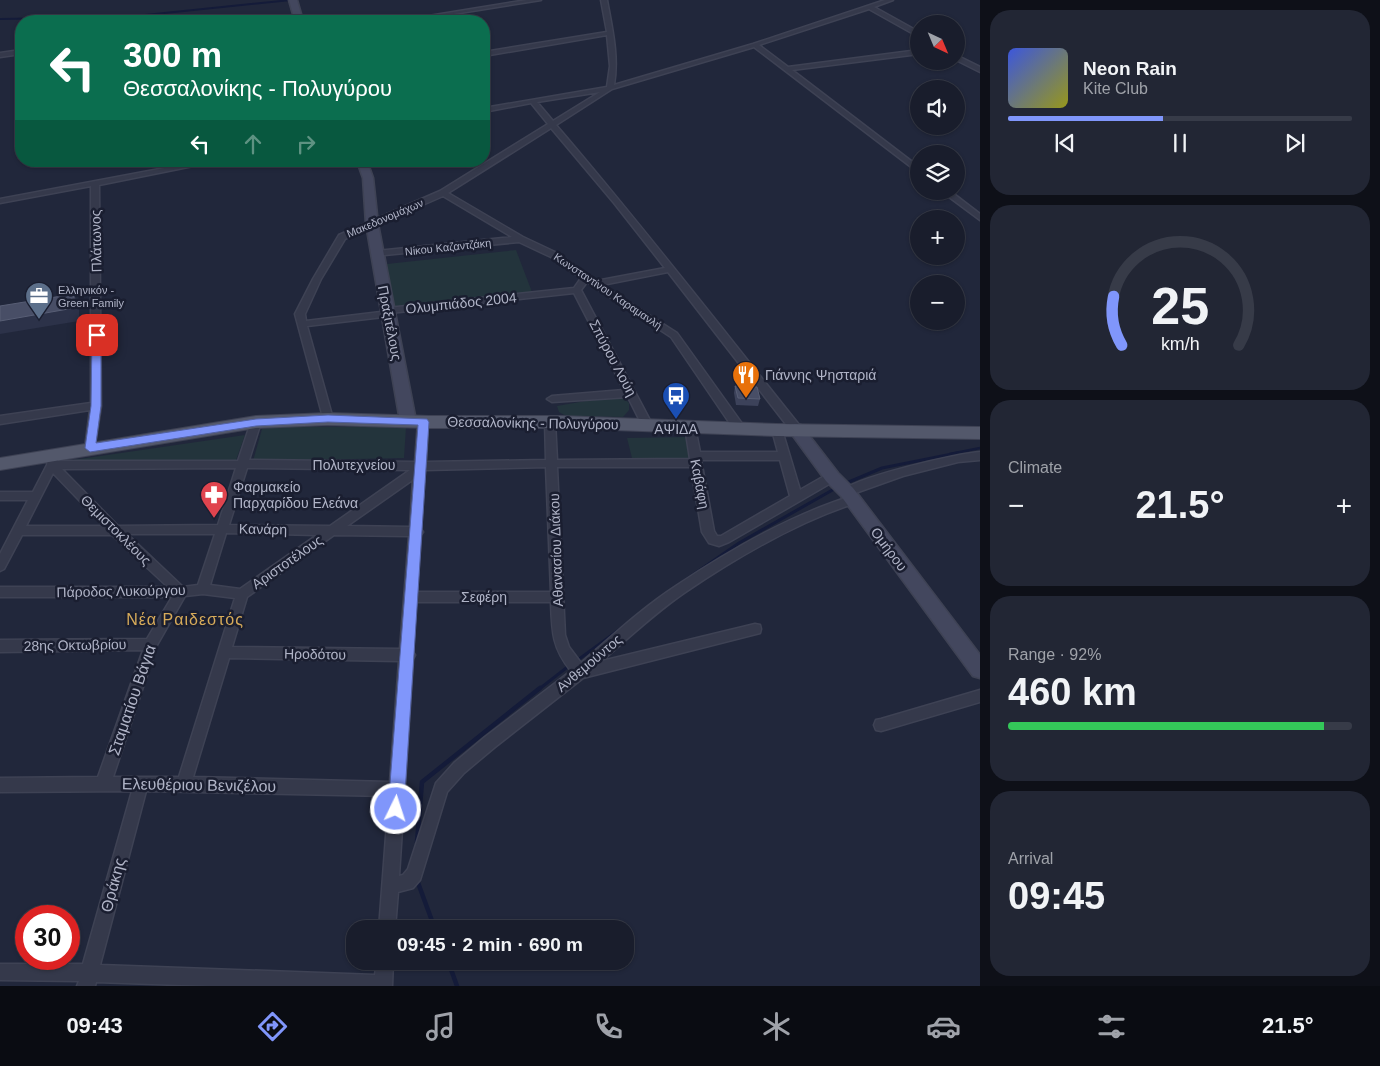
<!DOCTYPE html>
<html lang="en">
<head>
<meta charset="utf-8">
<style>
  :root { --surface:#191d2c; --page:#222634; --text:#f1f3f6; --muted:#9fa2a9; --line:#373b48; --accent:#8096fb }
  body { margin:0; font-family:Helvetica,sans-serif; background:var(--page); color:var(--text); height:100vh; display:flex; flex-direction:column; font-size:19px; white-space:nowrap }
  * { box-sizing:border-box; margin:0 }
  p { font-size:16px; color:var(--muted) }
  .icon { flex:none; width:28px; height:28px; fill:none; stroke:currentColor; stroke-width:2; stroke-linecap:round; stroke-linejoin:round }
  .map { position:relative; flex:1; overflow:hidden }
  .drawer { display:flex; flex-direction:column; gap:10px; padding:10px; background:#0e1018; width:400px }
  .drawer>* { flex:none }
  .top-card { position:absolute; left:15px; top:15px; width:475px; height:152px; border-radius:20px; box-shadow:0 1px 4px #0004,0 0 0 1px var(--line); background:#0b6e4f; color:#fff; overflow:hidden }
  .needle { width:32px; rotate:136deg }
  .fabs { position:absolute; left:910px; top:15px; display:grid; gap:10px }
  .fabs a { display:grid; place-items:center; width:55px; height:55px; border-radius:50%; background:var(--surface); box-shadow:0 1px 4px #0004,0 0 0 1px var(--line); font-size:25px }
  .speed { position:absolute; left:15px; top:905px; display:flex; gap:10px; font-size:25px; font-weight:700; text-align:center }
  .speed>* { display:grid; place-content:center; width:65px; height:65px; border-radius:50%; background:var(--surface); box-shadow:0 1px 4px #0004,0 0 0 1px var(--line); line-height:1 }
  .speed .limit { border:8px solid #d22; background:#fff; color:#111 }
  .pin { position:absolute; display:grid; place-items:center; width:42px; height:42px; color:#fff; margin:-21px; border-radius:10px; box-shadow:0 2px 8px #0006 }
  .me { position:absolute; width:55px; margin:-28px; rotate:4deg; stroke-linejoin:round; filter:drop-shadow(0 0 4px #0008) }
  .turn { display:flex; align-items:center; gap:18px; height:105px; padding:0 25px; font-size:22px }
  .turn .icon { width:65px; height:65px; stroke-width:2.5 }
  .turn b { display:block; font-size:35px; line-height:42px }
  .lanes { display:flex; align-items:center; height:48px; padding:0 25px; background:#0003; justify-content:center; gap:25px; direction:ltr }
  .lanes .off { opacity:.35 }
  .big { font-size:38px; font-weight:800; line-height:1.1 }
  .drawer .tile { flex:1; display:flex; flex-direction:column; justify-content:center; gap:8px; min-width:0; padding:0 18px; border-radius:20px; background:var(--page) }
  .drawer .dial { align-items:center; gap:0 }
  .dial svg { height:130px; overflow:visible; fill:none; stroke:var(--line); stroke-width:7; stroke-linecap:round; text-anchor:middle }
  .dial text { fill:var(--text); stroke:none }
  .song { display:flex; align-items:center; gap:15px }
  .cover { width:60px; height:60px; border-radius:8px; background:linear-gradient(135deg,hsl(230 70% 55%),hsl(60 70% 35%)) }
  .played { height:5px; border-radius:2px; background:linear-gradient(90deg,var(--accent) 45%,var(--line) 45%) }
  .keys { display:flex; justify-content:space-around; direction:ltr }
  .heat { display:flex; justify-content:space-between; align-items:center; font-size:28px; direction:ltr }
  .charge { height:8px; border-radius:4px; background:linear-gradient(90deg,#34c759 92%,var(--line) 0) }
  .trip { position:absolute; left:346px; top:920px; width:288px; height:50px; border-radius:20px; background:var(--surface); box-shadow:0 1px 4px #0004,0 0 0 1px var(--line); font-weight:800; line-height:50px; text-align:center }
  .tab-bar { display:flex; height:80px; justify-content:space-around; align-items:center; background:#0a0c12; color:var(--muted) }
  .tab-bar .icon { width:35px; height:35px }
  .tab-bar .current { color:var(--accent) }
  .tab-bar b { font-size:22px; color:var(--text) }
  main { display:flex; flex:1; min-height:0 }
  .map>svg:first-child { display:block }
</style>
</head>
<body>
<main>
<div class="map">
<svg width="980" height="986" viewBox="0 0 980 986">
  <rect width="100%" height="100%" fill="#21273b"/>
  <g fill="#23343c">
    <path d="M 516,250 L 532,292 L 393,309 L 387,264 Z"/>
    <path d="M 620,395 L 629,403 L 629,410 L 623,417 L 566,416 L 559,412 L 557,406 Z"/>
    <path d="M 280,427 L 406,427 L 404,458 L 253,461 L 262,429 Z"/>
    <path d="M 245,435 L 236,460 L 73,460 Z"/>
    <path d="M 687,437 L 694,459 L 632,458 L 627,438 Z"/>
  </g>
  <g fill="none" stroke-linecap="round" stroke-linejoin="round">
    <path stroke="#141b39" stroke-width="2" d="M 0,19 L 126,17 L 291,0"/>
    <path stroke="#141b39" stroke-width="2.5" d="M 950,454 L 980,448"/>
    <g stroke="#141b39" stroke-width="3">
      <path d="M 844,484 L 882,468 L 957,453"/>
      <path d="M 684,581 L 739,543 L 836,488"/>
      <path d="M 575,662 L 627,624"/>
      <path d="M 538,690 L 570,665"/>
    </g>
    <g stroke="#141b39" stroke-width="4.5">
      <path d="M 417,842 L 422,782 L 540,688"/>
      <path d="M 417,880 L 435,929"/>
      <path d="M 448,961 L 457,986"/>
    </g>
    <defs>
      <g id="street">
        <path d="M 527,0 L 541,0 L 410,21 L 398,21 Z"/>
        <path d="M 601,0 L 607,0 C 612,28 619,56 614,85 L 753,44 L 885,0 L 893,0 L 874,7 L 919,32 L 919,37 L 869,9 L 759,45 L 788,67 L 919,50 L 919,54 L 792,70 L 919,167 L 919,173 L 754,47 L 612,89 L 556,125 C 641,224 719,325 800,426 L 801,429 L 800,432 L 792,432 L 668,272 L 602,285 L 677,333 L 743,425 L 744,428 L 743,431 L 735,431 L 671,337 L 587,282 L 581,290 L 653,426 L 652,429 L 644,429 L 628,397 L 552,402 L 547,399 L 552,396 L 624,390 L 574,293 L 390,313 L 383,317 L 307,326 L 333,419 L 332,421 L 324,421 L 295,314 L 313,279 L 339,235 L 440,191 L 548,124 L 531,103 L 484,112 L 484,108 L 607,87 L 610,66 L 607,35 L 484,56 L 484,52 L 607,32 ZM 600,92 L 553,121 L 537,102 ZM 551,128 L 614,203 L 665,268 L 596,281 L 557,253 L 523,237 L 448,193 ZM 443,196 L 512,237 L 377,251 L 373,254 L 374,256 L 519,242 L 551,257 L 581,278 L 574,288 L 388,308 L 381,312 L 306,321 L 305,314 L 321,279 L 345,239 Z"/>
        <path d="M 21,50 L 21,54 L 0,57 L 0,53 Z"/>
        <path d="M 956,55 L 980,67 L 980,72 L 956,60 Z"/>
        <path d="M 202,161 L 218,161 L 99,185 L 101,406 L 94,451 L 90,452 L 85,448 L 90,410 L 0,424 L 0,416 L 91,403 L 91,186 L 0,203 L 0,199 Z"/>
        <path d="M 941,191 L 950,191 L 980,214 L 980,220 Z"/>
        <path d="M 550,417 L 555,421 L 557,460 L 690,459 L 685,427 L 690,423 L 695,427 L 700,452 L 778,452 L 772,430 L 777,426 L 782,430 L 800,490 L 828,474 L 832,473 L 838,477 L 836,480 L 729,542 L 719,546 L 709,543 L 702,532 L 691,467 L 557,467 L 565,635 L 569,647 L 581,663 C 611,637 642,608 676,586 C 730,550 790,515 852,496 L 858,500 L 856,503 C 799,521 734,559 684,593 C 655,613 628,638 602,661 L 755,624 L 760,625 L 761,629 L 760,633 L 583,678 L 495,747 L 464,773 L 447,792 L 420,880 L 413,888 L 398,892 L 395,929 L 379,929 L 389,796 L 146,791 L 100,965 L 375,975 L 377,961 L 393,961 L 392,986 L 210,986 L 96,982 L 95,986 L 77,986 L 79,981 L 0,980 L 0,964 L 83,964 L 132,791 L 0,792 L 0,778 L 98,777 L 143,650 L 0,652 L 0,640 L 147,639 L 172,597 L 0,597 L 0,587 L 168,587 L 112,535 L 22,535 L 4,569 L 0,571 L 0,554 L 28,500 L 0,500 L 0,492 L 33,492 L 47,465 L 48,458 L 53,454 L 57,455 L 58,461 L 238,461 L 251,422 L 256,418 L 261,422 L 249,460 L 415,462 L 418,422 L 423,418 L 428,422 L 426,462 L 546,460 L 545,421 ZM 701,460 L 780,460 L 790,496 L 721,536 L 717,536 L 714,531 ZM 546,467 L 551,592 L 417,592 L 421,535 L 423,532 L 421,529 L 425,470 ZM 236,468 L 218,525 L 118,526 L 62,469 ZM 247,468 L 410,470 L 330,526 L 229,525 ZM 53,473 L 104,526 L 26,526 ZM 413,479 L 410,527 L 347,526 L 411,481 ZM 226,533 L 317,535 L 240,589 L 210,585 ZM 127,534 L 215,534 L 198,585 L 183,587 ZM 334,535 L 409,536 L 400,649 L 232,647 L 247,597 ZM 203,594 L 235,598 L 179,777 L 113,777 L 157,645 L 185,596 ZM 416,602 L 551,602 C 552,631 552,648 571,671 L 485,737 L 454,763 L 436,783 L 408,869 L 403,875 L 399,876 L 413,659 L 415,655 L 413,652 ZM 229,658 L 399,661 L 390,782 L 193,777 Z"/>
        <path d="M 980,452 L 980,460 L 958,462 L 903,476 L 847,496 L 841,492 C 851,478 959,453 980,452 Z"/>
        <path d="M 980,690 L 980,702 L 881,731 L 876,730 L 874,725 L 876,720 L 881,719 Z"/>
      </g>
      <g id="secondary">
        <path d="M 289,0 L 297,0 L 303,21 L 295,21 Z"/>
        <path d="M 357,161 L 367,161 L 373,178 L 378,224 L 416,421 L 413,425 L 403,425 L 400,421 L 366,224 L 363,178 Z"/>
        <path d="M 796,424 L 801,425 L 838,473 L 853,488 L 980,655 L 980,678 L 973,676 L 841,496 L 826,481 L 791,433 L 788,429 L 791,425 Z"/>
      </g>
      <path id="primary" d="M 328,413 L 429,416 L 560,416 L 777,424 L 980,427 L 980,439 L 777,436 L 560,428 L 429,428 L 328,425 L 256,428 L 0,470 L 0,458 L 256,416 Z"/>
    </defs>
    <use href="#street" stroke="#3e4254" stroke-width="3"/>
    <use href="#secondary" stroke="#3e4254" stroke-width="3"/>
    <use href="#primary" stroke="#3e4254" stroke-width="2"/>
    <use href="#street" fill="#35394b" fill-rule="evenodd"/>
    <use href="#secondary" fill="#43475e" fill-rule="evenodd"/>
    <use href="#primary" fill="#53586b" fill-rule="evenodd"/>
  </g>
  <path fill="#3c425a" d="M 735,386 L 760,399 L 758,406 L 736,405 L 734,393 Z"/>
  <path fill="#2c3249" d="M 74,294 L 79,306 L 79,321 L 0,334 L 0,321 Z"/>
  <g fill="#484e66" stroke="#585e75">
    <path d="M 74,294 L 74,308 L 0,321 L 0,306 Z"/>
    <path d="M 735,386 L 757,387 L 760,399 L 738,398 Z"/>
  </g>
  <path fill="#8096fb" stroke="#5362a3" d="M 97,332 L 101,335 L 101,406 L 96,443 L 256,419 L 328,415 L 427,419 L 429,422 L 404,809 L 401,814 L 396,816 L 391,814 L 388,809 L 418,425 L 328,422 L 256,426 L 90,452 L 85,448 L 91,406 L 92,335 Z"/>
  <defs>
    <symbol id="office-pin" viewBox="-11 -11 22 30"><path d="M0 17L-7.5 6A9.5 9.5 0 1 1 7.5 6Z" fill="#5c6f8a" stroke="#1a1e30"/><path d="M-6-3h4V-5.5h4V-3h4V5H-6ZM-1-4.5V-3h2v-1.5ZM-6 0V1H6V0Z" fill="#fff"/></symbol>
    <symbol id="restaurant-pin" viewBox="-11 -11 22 30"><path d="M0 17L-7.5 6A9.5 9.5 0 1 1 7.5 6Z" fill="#e8710a" stroke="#1a1e30"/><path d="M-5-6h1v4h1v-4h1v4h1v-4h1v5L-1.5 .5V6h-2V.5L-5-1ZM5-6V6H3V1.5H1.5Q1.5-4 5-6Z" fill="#fff"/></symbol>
    <symbol id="bus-pin" viewBox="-11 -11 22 30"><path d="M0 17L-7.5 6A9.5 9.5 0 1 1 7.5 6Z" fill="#1a4fb4" stroke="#1a1e30"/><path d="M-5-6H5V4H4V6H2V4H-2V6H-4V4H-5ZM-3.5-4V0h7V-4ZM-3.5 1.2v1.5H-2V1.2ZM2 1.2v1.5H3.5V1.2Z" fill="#fff"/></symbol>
    <symbol id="pharmacy-pin" viewBox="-11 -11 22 30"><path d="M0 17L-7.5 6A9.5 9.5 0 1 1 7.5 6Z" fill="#e0444e" stroke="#1a1e30"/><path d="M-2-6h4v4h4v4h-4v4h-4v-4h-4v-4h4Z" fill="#fff"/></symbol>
  </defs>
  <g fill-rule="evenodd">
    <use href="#office-pin" x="23" y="280" width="32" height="43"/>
    <use href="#restaurant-pin" x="730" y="359" width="32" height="43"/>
    <use href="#bus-pin" x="660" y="380" width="32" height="43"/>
    <use href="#pharmacy-pin" x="198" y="479" width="32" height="43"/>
  </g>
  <g text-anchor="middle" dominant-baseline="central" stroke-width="5" stroke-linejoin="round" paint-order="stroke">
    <g font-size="11" fill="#b0b4c7" stroke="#1a1e30">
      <text transform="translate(385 218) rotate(-23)">Μακεδονομάχων</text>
      <text transform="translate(448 247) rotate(-6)">Νίκου Καζαντζάκη</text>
      <text transform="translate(608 291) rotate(34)">Κωνσταντίνου Καραμανλή</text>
    </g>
    <g font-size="11" fill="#b0b4c7" stroke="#1a1e30" text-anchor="start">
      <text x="58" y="290">Ελληνικόν -<tspan x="58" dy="13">Green Family</tspan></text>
    </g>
    <g font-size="14" fill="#b0b4c7" stroke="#1a1e30">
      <text transform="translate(96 241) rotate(-91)">Πλάτωνος</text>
      <text transform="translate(461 303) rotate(-6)">Ολυμπιάδος 2004</text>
      <text transform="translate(390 323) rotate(79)">Πραξιτέλους</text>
      <text transform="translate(613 358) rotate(62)">Σπύρου Λούη</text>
      <text transform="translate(533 423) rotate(1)">Θεσσαλονίκης - Πολυγύρου</text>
      <text x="354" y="465">Πολυτεχνείου</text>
      <text transform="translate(700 484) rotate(79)">Καβάφη</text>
      <text transform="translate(263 529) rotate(1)">Κανάρη</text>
      <text transform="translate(116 530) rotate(45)">Θεμιστοκλέους</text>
      <text transform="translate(889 549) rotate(53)">Ομήρου</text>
      <text transform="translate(556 550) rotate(-92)">Αθανασίου Διάκου</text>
      <text transform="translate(287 562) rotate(-35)">Αριστοτέλους</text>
      <text transform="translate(121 591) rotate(-1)">Πάροδος Λυκούργου</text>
      <text x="484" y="597">Σεφέρη</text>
      <text transform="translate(75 645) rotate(-1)">28ης Οκτωβρίου</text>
      <text transform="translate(315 654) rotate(1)">Ηροδότου</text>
      <text transform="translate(589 663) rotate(-40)">Ανθεμούντος</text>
    </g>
    <g font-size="14" fill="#b0b4c7" stroke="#1a1e30" text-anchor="start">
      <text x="765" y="375">Γιάννης Ψησταριά</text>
      <text x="676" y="429" text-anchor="middle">ΑΨΙΔΑ</text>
      <text x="233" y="487">Φαρμακείο<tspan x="233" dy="16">Παρχαρίδου Ελεάνα</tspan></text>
    </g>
    <g font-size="16" letter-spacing="1" fill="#d7ab5a" stroke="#1a1e30">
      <text x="185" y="619">Νέα Ραιδεστός</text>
    </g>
    <g font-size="16" fill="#b0b4c7" stroke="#1a1e30">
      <text transform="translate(132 700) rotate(-71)">Σταματίου Βάγια</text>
      <text transform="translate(199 785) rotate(1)">Ελευθέριου Βενιζέλου</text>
      <text transform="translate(113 885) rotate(-75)">Θράκης</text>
    </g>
  </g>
</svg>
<div class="fabs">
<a><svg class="needle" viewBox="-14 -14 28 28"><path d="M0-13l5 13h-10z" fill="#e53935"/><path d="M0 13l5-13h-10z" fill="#9fa2a9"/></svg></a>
<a><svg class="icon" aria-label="sound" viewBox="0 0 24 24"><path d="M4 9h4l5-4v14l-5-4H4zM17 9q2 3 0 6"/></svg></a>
<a><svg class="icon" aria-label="layers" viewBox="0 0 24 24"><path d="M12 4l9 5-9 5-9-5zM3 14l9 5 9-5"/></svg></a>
<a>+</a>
<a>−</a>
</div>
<div class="speed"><div class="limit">30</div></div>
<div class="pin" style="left:97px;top:335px;background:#d93025"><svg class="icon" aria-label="arrive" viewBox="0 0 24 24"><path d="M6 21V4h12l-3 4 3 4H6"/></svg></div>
<svg class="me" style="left:396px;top:809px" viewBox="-20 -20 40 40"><circle r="17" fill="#8096fb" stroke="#fff" stroke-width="3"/><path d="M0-11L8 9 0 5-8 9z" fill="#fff"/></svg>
<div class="trip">09:45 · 2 min · 690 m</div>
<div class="top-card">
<div class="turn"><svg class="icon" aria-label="left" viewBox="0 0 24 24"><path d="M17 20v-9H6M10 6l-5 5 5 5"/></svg><div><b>300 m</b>Θεσσαλονίκης - Πολυγύρου</div></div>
<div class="lanes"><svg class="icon" aria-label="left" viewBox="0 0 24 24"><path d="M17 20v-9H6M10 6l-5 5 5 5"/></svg><svg class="icon off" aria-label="ahead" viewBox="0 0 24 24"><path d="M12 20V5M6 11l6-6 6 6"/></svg><svg class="icon off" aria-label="right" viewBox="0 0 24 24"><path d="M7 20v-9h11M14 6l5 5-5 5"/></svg></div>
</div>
</div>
<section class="drawer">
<div class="tile">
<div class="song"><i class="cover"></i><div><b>Neon Rain</b><p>Kite Club</p></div></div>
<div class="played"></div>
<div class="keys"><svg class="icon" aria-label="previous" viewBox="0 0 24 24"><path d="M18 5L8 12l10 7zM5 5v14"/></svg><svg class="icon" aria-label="pause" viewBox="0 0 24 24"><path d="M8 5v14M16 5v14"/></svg><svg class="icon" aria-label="next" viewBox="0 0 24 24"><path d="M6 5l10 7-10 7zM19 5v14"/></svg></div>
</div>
<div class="tile dial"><svg viewBox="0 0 100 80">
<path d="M14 69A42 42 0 1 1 86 69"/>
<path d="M14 69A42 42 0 0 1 9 39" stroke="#8096fb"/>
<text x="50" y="56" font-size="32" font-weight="700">25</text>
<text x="50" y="72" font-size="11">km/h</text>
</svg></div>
<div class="tile"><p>Climate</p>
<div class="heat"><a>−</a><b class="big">21.5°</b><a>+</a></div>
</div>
<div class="tile"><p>Range · 92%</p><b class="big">460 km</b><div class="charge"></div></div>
<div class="tile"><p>Arrival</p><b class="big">09:45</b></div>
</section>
</main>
<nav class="tab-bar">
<b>09:43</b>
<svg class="icon current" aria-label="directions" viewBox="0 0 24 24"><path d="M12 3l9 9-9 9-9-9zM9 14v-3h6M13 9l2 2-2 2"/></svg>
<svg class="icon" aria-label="music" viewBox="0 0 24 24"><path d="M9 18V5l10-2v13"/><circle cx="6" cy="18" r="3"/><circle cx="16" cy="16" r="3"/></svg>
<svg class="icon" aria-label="phone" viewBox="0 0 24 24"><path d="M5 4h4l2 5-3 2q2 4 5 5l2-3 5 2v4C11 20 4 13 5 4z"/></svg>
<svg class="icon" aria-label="climate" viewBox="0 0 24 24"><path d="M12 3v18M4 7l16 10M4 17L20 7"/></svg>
<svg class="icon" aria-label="car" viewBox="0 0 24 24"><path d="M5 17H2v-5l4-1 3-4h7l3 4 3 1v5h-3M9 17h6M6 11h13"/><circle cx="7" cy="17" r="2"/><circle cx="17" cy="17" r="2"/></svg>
<svg class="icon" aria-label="filters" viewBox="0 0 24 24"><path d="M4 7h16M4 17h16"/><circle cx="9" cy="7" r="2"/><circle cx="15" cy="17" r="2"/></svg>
<b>21.5°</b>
</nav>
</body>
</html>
